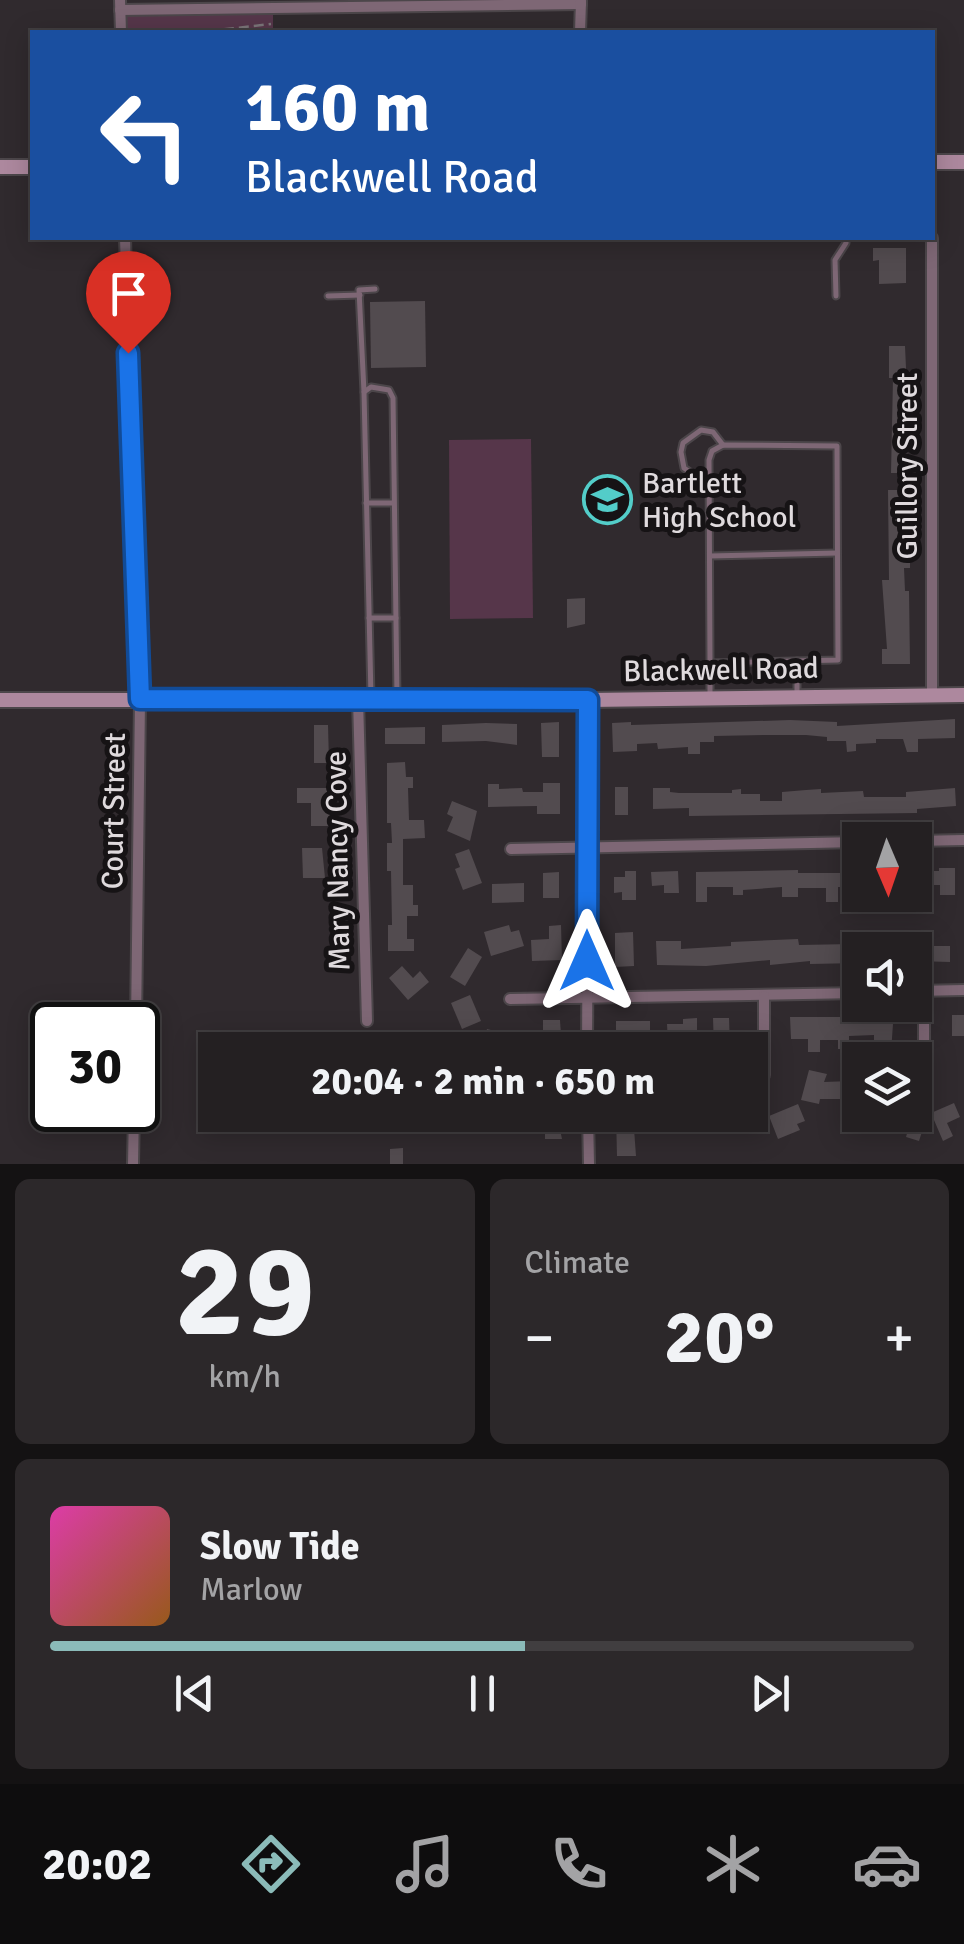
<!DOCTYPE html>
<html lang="en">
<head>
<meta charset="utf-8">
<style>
  :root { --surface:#242022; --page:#2c282a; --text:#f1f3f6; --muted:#a3a3a5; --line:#413e40; --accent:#8bbbb9 }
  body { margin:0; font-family:Signika,sans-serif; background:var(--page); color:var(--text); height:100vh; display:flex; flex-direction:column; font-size:38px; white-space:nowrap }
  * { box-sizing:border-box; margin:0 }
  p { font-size:32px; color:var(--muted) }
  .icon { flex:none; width:55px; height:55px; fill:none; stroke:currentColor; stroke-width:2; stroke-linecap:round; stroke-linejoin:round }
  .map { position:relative; height:1164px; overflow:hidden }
  .sheet { display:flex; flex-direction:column; gap:15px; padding:15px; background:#141213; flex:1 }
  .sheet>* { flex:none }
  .hud { position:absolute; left:30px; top:30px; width:905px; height:210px; border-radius:0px; box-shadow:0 5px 25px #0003,0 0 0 2px var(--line); background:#1a4fa0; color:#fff; overflow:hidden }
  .needle { width:65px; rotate:178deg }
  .tools { position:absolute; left:842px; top:822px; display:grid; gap:20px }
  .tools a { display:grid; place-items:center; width:90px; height:90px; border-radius:0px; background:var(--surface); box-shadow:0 5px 25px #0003,0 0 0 2px var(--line); font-size:50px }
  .speed { position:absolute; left:30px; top:1002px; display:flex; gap:20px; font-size:50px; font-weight:700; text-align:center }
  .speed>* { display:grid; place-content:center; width:130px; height:130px; border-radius:50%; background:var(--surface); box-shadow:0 5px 25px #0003,0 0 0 2px var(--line); line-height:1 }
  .speed .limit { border:5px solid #111; border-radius:15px; background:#fff; color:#111 }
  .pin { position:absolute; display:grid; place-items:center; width:85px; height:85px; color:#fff; margin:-102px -42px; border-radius:50% 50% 50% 0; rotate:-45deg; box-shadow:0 0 10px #0007 }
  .pin .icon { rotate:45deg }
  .me { position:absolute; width:110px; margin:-55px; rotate:0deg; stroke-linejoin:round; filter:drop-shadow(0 0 8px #0008) }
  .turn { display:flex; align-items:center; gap:35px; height:210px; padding:0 50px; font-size:45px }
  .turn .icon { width:130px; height:130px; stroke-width:2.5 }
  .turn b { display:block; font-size:70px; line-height:85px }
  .big { font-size:75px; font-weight:700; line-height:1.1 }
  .sheet .card { flex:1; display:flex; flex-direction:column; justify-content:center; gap:15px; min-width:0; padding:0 35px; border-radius:15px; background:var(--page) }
  .sheet .dial { align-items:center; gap:0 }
  .dial b { font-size:130px; line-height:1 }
  .song { display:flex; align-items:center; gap:30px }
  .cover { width:120px; height:120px; border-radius:15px; background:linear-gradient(135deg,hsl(320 70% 55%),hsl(30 70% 35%)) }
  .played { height:10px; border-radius:5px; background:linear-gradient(90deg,var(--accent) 55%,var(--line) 55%) }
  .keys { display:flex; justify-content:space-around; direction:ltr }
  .heat { display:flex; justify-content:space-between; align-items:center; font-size:55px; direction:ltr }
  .sheet .tiles { flex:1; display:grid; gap:15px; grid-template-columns:1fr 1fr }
  .card:last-child { grid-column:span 2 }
  .trip { position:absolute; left:198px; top:1032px; width:570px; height:100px; border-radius:0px; background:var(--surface); box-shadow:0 5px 25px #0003,0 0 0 2px var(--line); font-weight:700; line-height:100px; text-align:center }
  .tabs { display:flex; height:160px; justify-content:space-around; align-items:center; background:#0e0d0e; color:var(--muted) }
  .tabs .icon { width:70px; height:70px }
  .tabs .active { color:var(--accent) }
  .tabs b { font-size:45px; color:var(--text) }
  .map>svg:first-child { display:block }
</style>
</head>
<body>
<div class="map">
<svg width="964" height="1164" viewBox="0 0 964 1164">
  <rect width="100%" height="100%" fill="#302a2e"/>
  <g fill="#56364a">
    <path d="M 273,6 L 273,32 L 121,32 L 120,10 Z"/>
    <path d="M 531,439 L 533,618 L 450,619 L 449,440 Z"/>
  </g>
  <g fill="#524b4f">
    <path d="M 873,248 L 906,248 L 906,283 L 879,284 L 879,260 L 873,261 Z"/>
    <path d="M 425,301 L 426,367 L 371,368 L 370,302 Z"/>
    <path d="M 889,346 L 905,346 L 908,412 L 904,412 L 904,435 L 907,435 L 908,473 L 891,473 L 893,378 L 889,378 Z"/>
    <path d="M 888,490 L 907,490 L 906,553 L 910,553 L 910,568 L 904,568 L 905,591 L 909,591 L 910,664 L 882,664 L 882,649 L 887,649 L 882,580 L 889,580 Z"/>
    <path d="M 585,598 L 585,624 L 567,628 L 567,599 Z"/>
    <path d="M 955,719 L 955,738 L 918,739 L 918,752 L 907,752 L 903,739 L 876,739 L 876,743 L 856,744 L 856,751 L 847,752 L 846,741 L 827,741 L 827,737 L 806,735 L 766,735 L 714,736 L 714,742 L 700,742 L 700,754 L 688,754 L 688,747 L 658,749 L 657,743 L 637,744 L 637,751 L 613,752 L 612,723 L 631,722 L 631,725 L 790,720 L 837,722 L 837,726 Z"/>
    <path d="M 559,722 L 559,757 L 542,757 L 541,723 Z"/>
    <path d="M 486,723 L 517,724 L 517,745 L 486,741 L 442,742 L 442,725 Z"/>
    <path d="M 314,725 L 328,725 L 329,763 L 314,763 Z"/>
    <path d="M 425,727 L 425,744 L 385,744 L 385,728 Z"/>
    <path d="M 405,762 L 406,777 L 413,777 L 413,788 L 408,788 L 409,820 L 424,820 L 425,838 L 403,839 L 403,885 L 413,885 L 413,905 L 418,905 L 418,916 L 407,916 L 407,939 L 414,939 L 414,951 L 388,951 L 388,925 L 392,925 L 391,871 L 387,871 L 387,843 L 392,843 L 391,823 L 387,823 L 387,763 Z"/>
    <path d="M 543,783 L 560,783 L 560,814 L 537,814 L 537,806 L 488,807 L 488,784 L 499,784 L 499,789 L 522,788 L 523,792 L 543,792 Z"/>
    <rect x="615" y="787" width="13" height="28"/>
    <path d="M 297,788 L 332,788 L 331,826 L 311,826 L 311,803 L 297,803 Z"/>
    <path d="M 653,788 L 670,788 L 670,792 L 679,793 L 732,793 L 732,790 L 741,789 L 741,794 L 760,794 L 760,801 L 782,801 L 782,792 L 806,790 L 821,789 L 821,793 L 863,791 L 864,797 L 906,797 L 906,792 L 955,788 L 956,806 L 917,809 L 917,813 L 689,816 L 689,808 L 653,809 Z"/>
    <path d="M 452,801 L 477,811 L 470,841 L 447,831 L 453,817 L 447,814 Z"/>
    <path d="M 302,848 L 322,848 L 325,878 L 303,878 Z"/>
    <path d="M 469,849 L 482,883 L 463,890 L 455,869 L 460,867 L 455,854 Z"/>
    <path d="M 939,868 L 955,868 L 955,895 L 940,895 L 940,885 L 915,885 L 915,871 L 939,871 Z"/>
    <path d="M 846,869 L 860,869 L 860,887 L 838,887 L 838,902 L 826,902 L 826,888 L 798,888 L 798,897 L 782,897 L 782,887 L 743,890 L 743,895 L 733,895 L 733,887 L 707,887 L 707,902 L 696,902 L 696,872 L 798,870 L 798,873 L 846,873 Z"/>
    <path d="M 625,871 L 636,871 L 636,900 L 622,900 L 622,892 L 614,893 L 614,877 L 625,877 Z"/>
    <path d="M 678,871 L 679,893 L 664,893 L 664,885 L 652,886 L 651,872 Z"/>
    <path d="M 559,872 L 559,898 L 543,898 L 543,873 Z"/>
    <path d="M 524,883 L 524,902 L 492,903 L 492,884 Z"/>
    <path d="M 509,925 L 511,932 L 519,930 L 524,946 L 491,956 L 484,932 Z"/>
    <path d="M 561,925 L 562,960 L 532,961 L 531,940 L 549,939 L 549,926 Z"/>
    <path d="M 915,930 L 915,946 L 950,946 L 950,962 L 915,961 L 915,950 L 904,950 L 904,931 Z"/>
    <path d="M 864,931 L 865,950 L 860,950 L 860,963 L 810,964 L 810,961 L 770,965 L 770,960 L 706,966 L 657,965 L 656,941 L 681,941 L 681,949 L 731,946 L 731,942 L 798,939 L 799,945 L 853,944 L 852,932 Z"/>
    <path d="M 633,932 L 634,966 L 615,967 L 615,933 Z"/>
    <path d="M 468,948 L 482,957 L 465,986 L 450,977 Z"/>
    <path d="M 402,966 L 413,978 L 420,971 L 429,982 L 408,1000 L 389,978 Z"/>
    <path d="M 470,995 L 481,1021 L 462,1029 L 451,1003 Z"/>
    <rect x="952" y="1015" width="12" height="21"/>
    <path d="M 790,1017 L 889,1017 L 889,1024 L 893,1024 L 891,1052 L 874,1052 L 874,1035 L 849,1036 L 849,1049 L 838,1049 L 838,1040 L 820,1040 L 820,1052 L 808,1052 L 808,1039 L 791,1039 Z"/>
    <path d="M 697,1018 L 697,1043 L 668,1043 L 667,1024 L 683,1024 L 683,1019 Z"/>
    <path d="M 713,1018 L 729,1018 L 730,1050 L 714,1050 Z"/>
    <path d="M 543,1020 L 560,1020 L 562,1050 L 543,1050 Z"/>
    <path d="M 616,1021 L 650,1021 L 650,1036 L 637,1037 L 638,1050 L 616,1050 Z"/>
    <path d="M 487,1029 L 518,1037 L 515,1050 L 482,1050 Z"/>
    <path d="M 809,1070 L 827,1074 L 824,1082 L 851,1081 L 860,1076 L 860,1087 L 840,1093 L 840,1099 L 820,1099 L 819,1104 L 801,1100 Z"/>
    <path d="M 954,1103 L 960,1117 L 947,1123 L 953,1136 L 943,1141 L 931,1113 Z"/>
    <path d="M 798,1104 L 805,1121 L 797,1124 L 800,1130 L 778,1139 L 769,1116 Z"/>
    <path d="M 915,1110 L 928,1113 L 919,1141 L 906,1137 L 908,1130 L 885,1124 L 888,1115 L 915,1115 Z"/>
    <path d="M 530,1115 L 557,1115 L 562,1139 L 545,1139 L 545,1127 L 531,1128 Z"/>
    <path d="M 616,1115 L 633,1115 L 636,1156 L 617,1156 Z"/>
    <path d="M 735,1115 L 758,1120 L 753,1133 L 732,1126 Z"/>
    <path d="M 403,1148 L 403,1164 L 390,1164 L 390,1149 Z"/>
  </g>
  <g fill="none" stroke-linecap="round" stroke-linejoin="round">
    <defs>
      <g id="lane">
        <path d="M 328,296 L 360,295"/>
        <path d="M 836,296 L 835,260 L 846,243 L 846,238"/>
        <path d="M 364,392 L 359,290 L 375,289"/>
        <path d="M 709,477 L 697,477 L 684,468 L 681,452 L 683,443 L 701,430 L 713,432 L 723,445"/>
        <path d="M 366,503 L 393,503"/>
        <path d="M 710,556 L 837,553"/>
        <path d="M 369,618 L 396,618"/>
        <path d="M 797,661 L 797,693"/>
        <path d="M 710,695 L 710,663 L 838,660 L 837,446 L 723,445 L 712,451 L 709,460 L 710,663"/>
        <path d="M 371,697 L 364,392 L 371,387 L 389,390 L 393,398 L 397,696"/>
      </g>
      <g id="street">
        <path d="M 120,0 L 121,32"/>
        <path d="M 120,10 L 581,4"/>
        <path d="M 580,32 L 581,1"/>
        <path d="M 125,238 L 140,699 L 136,1025"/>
        <path d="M 932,694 L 932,238"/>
        <path d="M 358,699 L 367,1021"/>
        <path d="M 915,841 L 964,840"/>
        <path d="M 511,849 L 860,842"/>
        <path d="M 915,991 L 964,990"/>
        <path d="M 510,999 L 860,993"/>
        <path d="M 587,1050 L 589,700"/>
        <path d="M 924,1073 L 924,991"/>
        <path d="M 764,1075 L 764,996"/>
        <path d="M 588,1115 L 589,1164"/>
        <path d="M 133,1164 L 134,1110"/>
      </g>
      <g id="secondary">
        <path d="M 932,162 L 964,162"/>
        <path d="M 0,167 L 32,167"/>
        <path d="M 0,700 L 589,700 L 964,695"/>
      </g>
    </defs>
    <use href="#lane" stroke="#4c464a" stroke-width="9"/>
    <use href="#street" stroke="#4c464a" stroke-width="14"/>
    <use href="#secondary" stroke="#4c464a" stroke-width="18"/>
    <path stroke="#7b7579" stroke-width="2.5" stroke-dasharray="10 5" stroke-linecap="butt" d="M 149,32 L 218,30 L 271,24"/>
    <use href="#lane" stroke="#7e6775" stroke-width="5"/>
    <use href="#street" stroke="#7e6775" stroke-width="10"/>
    <use href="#secondary" stroke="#ad889e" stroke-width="14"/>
  </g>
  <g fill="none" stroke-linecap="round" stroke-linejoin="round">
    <defs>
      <path id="route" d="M 128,353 L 140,699 L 588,700 L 587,961"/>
    </defs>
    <use href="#route" stroke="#114b97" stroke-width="25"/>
    <use href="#route" stroke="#1a73e8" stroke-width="18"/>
  </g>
  <defs>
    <symbol id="school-ring" viewBox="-11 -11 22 22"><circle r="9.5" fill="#161315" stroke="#53cdc9" stroke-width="1.5"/><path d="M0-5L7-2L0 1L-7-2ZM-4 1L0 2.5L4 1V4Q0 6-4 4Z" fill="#53cdc9"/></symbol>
  </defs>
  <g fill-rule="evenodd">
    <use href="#school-ring" x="580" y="472" width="55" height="55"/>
  </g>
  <g text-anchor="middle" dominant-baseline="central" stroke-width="10" stroke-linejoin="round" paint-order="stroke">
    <g font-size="30" fill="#dfdadd" stroke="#161315">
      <text transform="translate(907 466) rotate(-90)">Guillory Street</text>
      <text transform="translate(721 670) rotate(-1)">Blackwell Road</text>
      <text transform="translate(114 811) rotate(-89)">Court Street</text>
      <text transform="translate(338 861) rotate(-91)">Mary Nancy Cove</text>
    </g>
    <g font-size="30" fill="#dfdadd" stroke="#161315" text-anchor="start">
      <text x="642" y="483">Bartlett<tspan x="642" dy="34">High School</tspan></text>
    </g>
  </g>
</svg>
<div class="tools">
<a><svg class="needle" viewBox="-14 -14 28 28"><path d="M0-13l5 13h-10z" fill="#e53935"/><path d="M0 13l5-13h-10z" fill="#a3a3a5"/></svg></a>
<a><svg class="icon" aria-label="sound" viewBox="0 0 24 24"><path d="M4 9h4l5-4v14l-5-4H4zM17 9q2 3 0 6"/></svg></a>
<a><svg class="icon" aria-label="layers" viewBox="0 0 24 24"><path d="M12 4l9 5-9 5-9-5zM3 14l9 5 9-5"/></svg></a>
</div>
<div class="speed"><div class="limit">30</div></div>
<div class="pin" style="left:128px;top:353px;background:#d93025"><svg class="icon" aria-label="arrive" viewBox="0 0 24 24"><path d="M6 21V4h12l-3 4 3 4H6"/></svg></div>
<svg class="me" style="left:587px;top:961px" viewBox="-20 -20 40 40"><path d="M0-17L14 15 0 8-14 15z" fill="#1a73e8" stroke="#fff" stroke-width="4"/></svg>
<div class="trip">20:04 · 2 min · 650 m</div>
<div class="hud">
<div class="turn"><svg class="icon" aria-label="left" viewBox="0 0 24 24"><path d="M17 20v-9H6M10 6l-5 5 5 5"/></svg><div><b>160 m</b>Blackwell Road</div></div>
</div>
</div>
<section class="sheet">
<div class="tiles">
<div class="card dial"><b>29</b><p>km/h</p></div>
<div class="card"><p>Climate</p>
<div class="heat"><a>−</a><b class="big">20°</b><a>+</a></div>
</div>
<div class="card">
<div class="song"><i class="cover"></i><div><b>Slow Tide</b><p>Marlow</p></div></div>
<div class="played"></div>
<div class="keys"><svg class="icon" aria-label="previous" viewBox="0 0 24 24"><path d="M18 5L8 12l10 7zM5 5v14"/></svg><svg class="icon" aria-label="pause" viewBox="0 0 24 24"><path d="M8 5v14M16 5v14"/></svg><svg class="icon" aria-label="next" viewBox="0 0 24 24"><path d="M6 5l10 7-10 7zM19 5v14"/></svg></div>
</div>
</div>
</section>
<nav class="tabs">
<b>20:02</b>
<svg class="icon active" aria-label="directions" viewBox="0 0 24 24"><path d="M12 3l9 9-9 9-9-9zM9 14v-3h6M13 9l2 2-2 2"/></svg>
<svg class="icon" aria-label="music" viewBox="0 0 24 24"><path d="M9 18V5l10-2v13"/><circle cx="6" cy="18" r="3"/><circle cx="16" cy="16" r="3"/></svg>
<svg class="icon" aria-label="phone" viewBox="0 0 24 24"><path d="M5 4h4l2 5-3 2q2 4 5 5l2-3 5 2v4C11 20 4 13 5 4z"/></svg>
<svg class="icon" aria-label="climate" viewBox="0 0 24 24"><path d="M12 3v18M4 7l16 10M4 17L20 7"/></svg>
<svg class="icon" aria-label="car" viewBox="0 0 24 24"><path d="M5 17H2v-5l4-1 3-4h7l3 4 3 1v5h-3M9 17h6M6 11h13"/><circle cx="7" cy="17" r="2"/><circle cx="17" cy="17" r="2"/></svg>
</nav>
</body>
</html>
